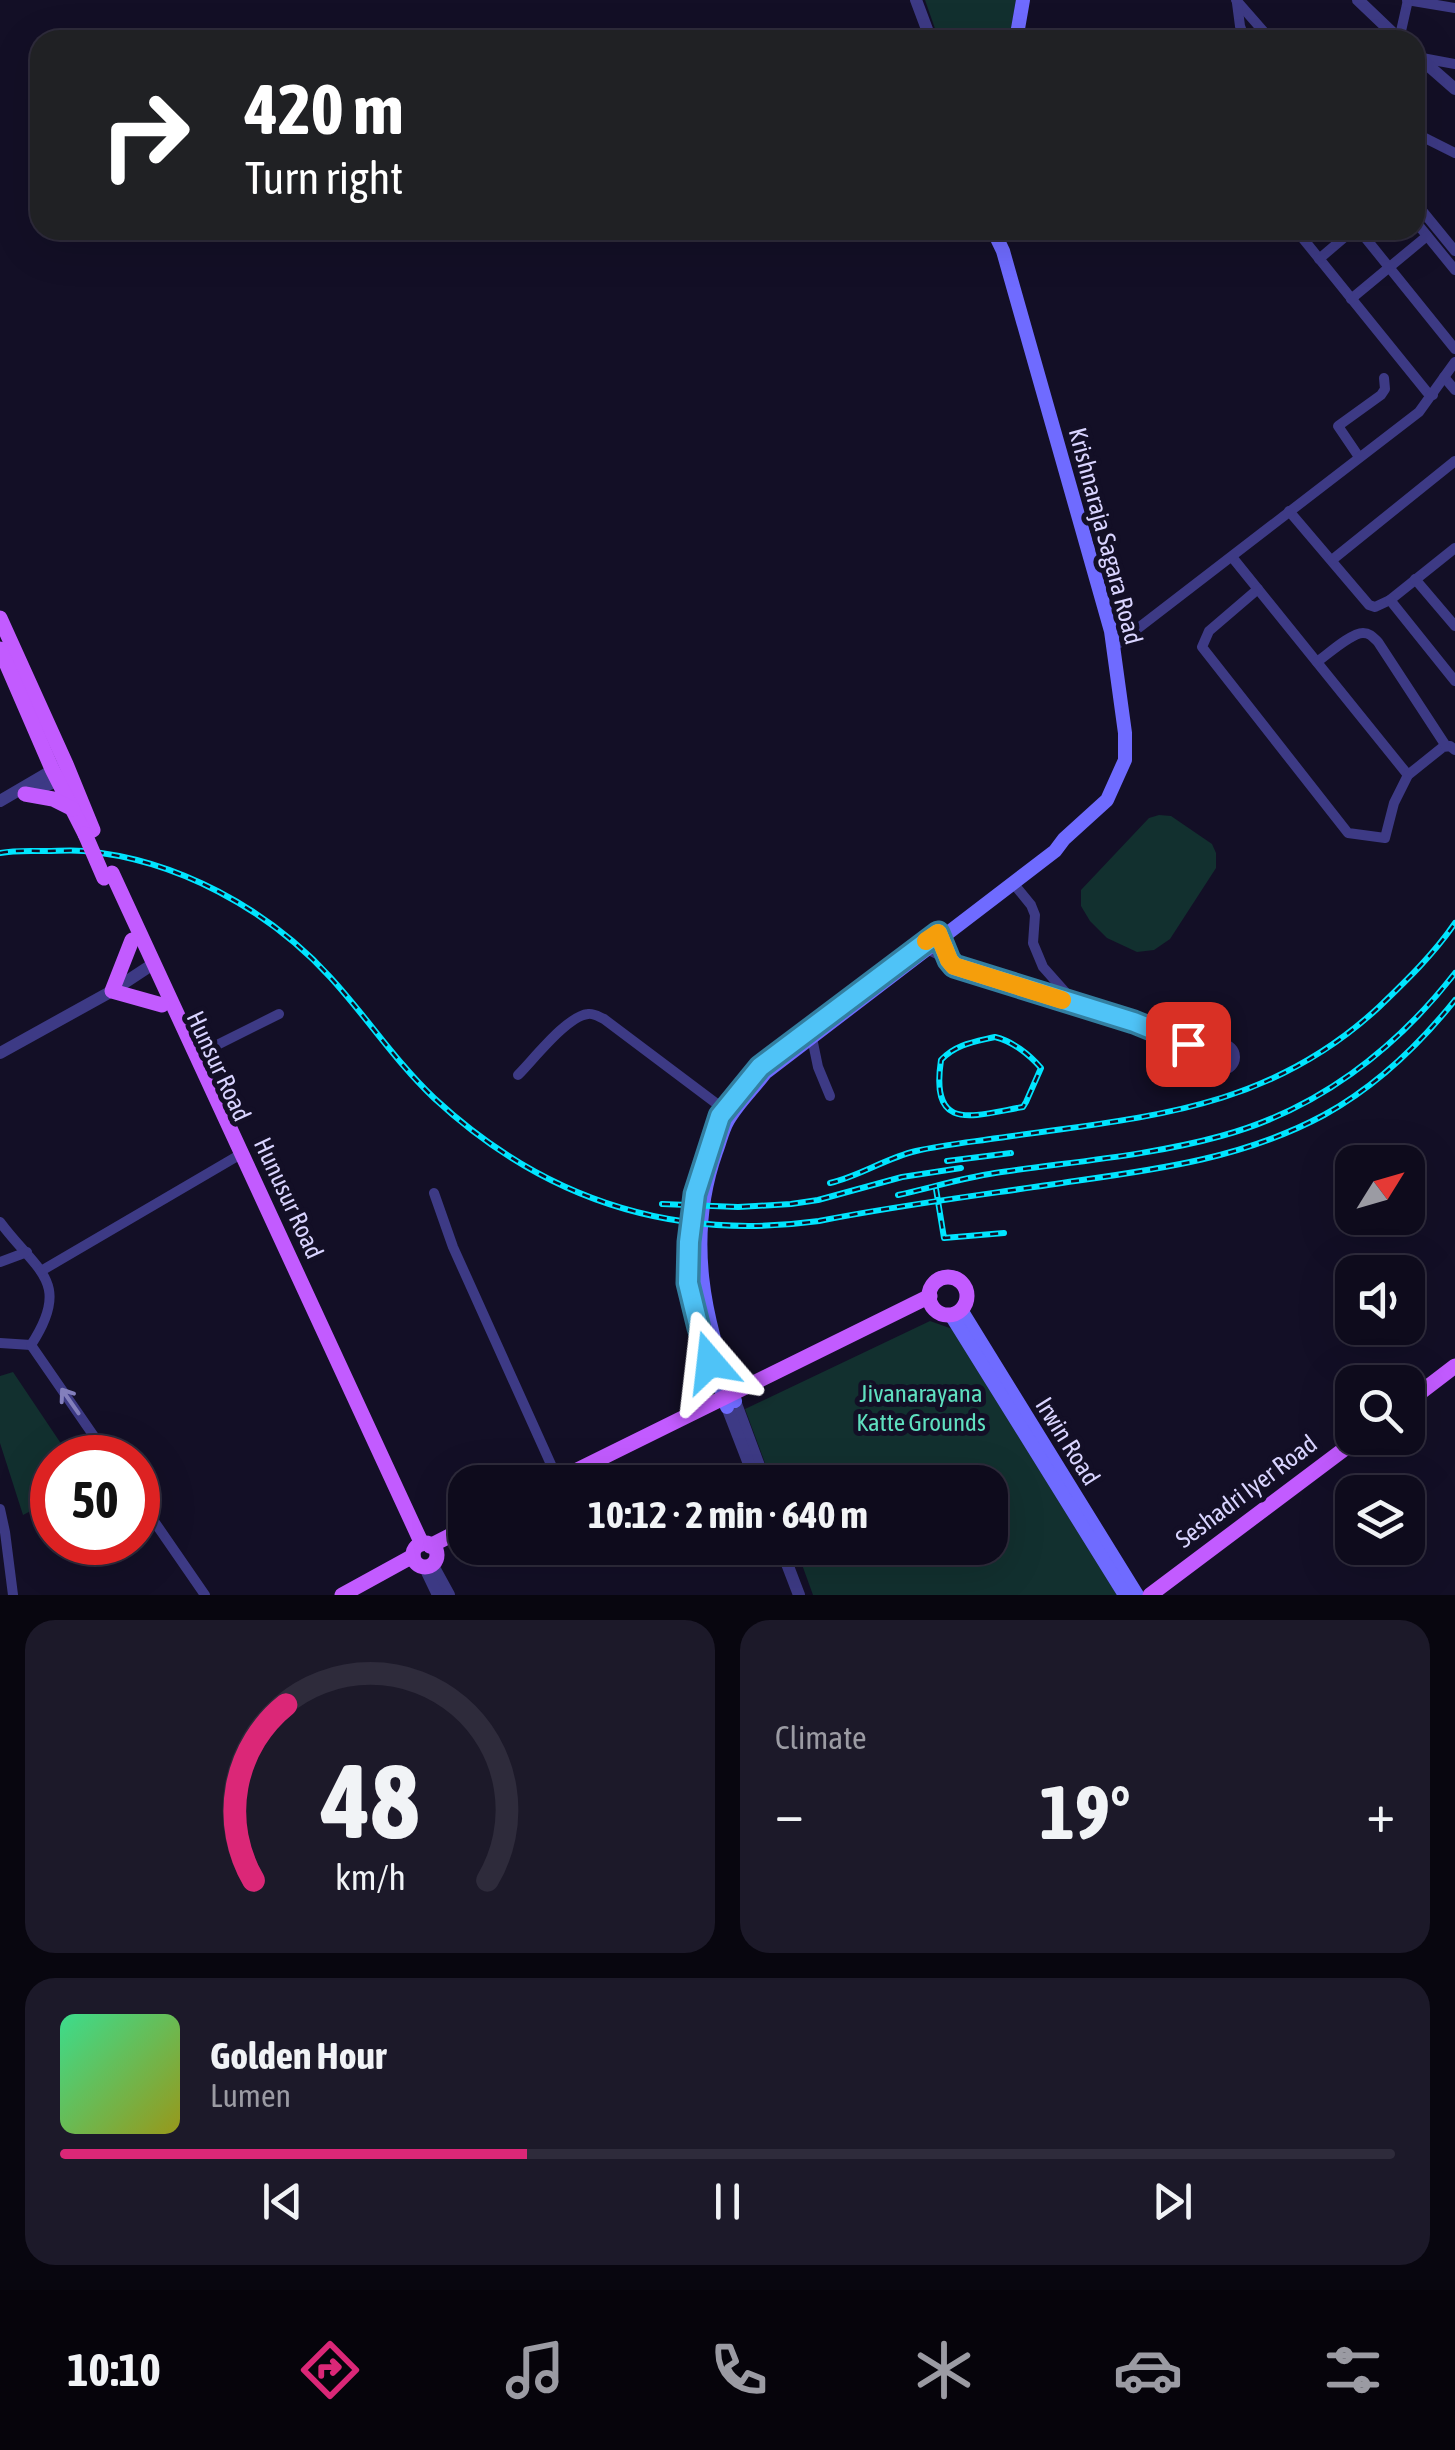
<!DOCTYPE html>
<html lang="en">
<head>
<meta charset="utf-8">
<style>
  :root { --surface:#0e0b1c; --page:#1c1929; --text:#f1f3f6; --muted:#9b9ba3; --line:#2e2b3b; --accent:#db2777 }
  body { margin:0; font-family:"Asap Condensed",sans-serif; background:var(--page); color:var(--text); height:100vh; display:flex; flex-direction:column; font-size:38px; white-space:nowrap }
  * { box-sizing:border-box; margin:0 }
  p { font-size:32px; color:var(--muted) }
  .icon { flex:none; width:55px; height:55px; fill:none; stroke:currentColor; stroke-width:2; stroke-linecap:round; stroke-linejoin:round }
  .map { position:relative; height:1595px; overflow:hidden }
  .details { display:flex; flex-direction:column; gap:25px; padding:25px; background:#08060f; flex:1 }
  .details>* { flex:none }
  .hud { position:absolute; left:30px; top:30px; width:1395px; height:210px; border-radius:30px; box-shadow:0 10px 40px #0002,0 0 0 2px var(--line); background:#202124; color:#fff; overflow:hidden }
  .needle { width:65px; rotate:53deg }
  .buttons { position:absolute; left:1335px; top:1145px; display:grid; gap:20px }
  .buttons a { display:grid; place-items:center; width:90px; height:90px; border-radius:20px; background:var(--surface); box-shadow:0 10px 40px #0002,0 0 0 2px var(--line); font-size:50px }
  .speed { position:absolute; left:30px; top:1435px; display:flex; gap:20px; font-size:50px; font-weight:700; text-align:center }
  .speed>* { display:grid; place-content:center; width:130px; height:130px; border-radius:50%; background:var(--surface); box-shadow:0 10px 40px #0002,0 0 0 2px var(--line); line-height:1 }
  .speed .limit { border:15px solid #d22; background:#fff; color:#111 }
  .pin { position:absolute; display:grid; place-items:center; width:85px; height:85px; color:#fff; margin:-42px; border-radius:20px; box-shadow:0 5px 15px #0006 }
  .me { position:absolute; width:110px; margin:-55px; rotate:343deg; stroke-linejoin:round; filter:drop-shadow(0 0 8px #0008) }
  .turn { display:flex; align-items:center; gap:35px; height:210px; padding:0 50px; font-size:45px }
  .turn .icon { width:130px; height:130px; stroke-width:2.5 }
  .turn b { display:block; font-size:70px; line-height:85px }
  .big { font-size:75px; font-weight:700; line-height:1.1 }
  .details .card { flex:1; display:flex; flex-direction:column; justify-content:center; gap:15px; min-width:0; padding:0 35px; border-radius:30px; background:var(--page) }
  .details .dial { align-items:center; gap:0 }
  .dial svg { height:260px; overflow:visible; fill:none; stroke:var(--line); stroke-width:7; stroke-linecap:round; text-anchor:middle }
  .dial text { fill:var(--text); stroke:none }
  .song { display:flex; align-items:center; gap:30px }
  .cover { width:120px; height:120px; border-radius:15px; background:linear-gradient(135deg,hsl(150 70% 55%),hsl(60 70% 35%)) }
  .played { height:10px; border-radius:5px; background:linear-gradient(90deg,var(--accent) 35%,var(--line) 35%) }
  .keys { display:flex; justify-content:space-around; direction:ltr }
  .heat { display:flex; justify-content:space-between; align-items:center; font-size:55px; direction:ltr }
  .details .tiles { flex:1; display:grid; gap:25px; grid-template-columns:1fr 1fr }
  .card:last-child { grid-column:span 2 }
  .trip { position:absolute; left:448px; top:1465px; width:560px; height:100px; border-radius:30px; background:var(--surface); box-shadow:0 10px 40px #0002,0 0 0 2px var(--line); font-weight:700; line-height:100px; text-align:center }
  .dock { display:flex; height:160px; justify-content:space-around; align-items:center; background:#06040b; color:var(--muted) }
  .dock .icon { width:70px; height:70px }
  .dock .on { color:var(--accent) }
  .dock b { font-size:45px; color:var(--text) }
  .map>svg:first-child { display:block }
</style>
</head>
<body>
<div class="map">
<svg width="1455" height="1595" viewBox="0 0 1455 1595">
  <rect width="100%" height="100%" fill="#130f26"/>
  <g fill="#12302f">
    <path d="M 925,0 L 1016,0 L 1009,40 L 939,40 Z"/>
    <path d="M 1159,815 L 1171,816 L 1212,844 L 1216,853 L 1216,868 L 1170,939 L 1154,950 L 1137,952 L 1107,938 L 1090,921 L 1081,906 L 1081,890 L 1149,818 Z"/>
    <path d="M 930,1321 L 961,1332 L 1127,1595 L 813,1595 L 796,1548 L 990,1548 L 990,1482 L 772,1482 L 745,1409 Z"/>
    <path d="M 13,1372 L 70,1457 L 52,1458 L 52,1500 L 23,1515 L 0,1443 L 0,1376 Z"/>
  </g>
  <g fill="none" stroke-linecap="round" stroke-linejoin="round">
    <g stroke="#3d3a85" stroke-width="10">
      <path d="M 1236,0 L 1271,40"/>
      <path d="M 1407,0 L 1455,8"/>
      <path d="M 1237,3 L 1240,26 L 1245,40"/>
      <path d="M 1339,37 L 1343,40"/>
      <path d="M 1399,40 L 1408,0"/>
      <path d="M 1422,58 L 1455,64"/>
      <path d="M 1415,133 L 1455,153"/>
      <path d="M 1415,202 L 1455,251"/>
      <path d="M 1415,221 L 1455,270"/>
      <path d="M 1296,230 L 1427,392 L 1433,395"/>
      <path d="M 1359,230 L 1455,349"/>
      <path d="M 1319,259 L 1353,230"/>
      <path d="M 1351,299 L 1427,236"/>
      <path d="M 1444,377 L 1455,390"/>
      <path d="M 1359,457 L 1338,426 L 1381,395 L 1385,389 L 1384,378"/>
      <path d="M 1289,511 L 1369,605 L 1375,607 L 1390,600 L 1455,548"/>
      <path d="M 1232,557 L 1408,775"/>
      <path d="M 1332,560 L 1455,461"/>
      <path d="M 1415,579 L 1455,626"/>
      <path d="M 1258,589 L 1209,631 L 1202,647 L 1348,833 L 1385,838 L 1394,803 L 1408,775 L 1443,747 L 1450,746 L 1455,750"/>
      <path d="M 1390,600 L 1455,681"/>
      <path d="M 1115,646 L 1419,412 L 1455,362"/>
      <path d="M 1317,662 C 1327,655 1351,633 1363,633 C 1370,633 1373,637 1378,642 L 1446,746"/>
      <path d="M 1013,883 L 1031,905 L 1035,915 L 1033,943 L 1043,967 L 1075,1003"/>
      <path d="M 927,949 L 949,960 L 955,966 L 1134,1022 L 1209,1053"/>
      <path d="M 812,1038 L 818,1067 L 830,1096"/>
      <circle cx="1222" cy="1057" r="13"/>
      <path d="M 195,1056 L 279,1014"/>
      <path d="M 518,1075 C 534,1059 567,1016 588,1014 C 594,1013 599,1017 604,1019 L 725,1110"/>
      <path d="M 434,1193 L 453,1247 L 558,1480"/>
      <path d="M 0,1222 C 36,1271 73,1281 31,1345"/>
      <path d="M 0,1262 L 27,1252"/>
      <path d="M 41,1271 L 241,1154"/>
      <path d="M 0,1343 L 31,1345"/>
      <path d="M 31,1345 L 109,1458"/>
      <path d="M 138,1498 L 205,1595"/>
      <path d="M 0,1509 L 5,1532 L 13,1595"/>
    </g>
    <g stroke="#3d3a85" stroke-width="12">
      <path d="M 916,0 L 931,40"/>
      <path d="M 1358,0 L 1400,40"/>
      <path d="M 1415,54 L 1455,89"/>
      <path d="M 25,794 L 67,777"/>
      <path d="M 0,801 L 58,767"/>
      <path d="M 0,1053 L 112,991 L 153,964"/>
      <path d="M 735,1401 L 765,1482"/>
      <path d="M 727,1407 L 756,1482"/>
      <path d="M 781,1548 L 799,1595"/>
      <path d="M 432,1564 L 449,1595"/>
      <path d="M 426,1570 L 438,1595"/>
    </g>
    <g stroke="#6f6bff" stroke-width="14">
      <path d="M 1016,40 L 1023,0"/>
      <path d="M 701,1175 L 695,1194 L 689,1242 L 689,1283 L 699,1328 L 727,1407"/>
      <path d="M 961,1310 L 1137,1595"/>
      <path d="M 951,1315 L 1125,1595"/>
      <path d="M 735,1401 C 703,1320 686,1237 716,1152 C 720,1142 722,1131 727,1122 C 736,1105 753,1089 765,1073 L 1055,851 L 1064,839 L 1107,800 L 1125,760 L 1125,733 L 1111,631 L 1003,251 L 993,230"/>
    </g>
    <g stroke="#c25bff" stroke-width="15">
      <path d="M 0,618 L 66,764 L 93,830"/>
      <path d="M 0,649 L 52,769 L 85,834"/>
      <path d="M 25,794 L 53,799 L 73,809"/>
      <path d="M 112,873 L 422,1544"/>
      <path d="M 132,940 L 112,991 L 162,1005"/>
      <circle cx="948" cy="1296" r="19"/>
      <path d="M 1408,1402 L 1455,1366"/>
      <path d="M 553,1482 L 930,1296"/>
      <circle cx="425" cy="1555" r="12"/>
      <path d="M 430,1546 L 465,1528"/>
      <path d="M 342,1595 L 413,1556"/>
      <path d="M 1150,1595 L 1359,1438"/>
    </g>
    <defs>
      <g id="rail">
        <path d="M 0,853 C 15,850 30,851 46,851 C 58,851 71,850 84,851 C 176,859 268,909 330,977 C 366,1016 395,1061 434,1098 C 543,1199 672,1241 819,1221 C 904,1204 990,1194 1075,1181 C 1161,1169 1246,1157 1324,1115 C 1375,1087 1419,1045 1455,1000"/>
        <path d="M 995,1037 C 1012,1041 1029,1054 1041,1068 L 1026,1102 L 1023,1107 C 972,1116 930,1133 941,1060 C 956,1044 974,1042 995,1037 Z"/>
        <path d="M 947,1161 L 1011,1153"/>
        <path d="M 830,1183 C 860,1176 886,1158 916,1151 C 942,1145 971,1142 998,1138 C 1143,1117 1266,1112 1379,1007 C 1406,981 1434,954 1455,923"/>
        <path d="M 936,1189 L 944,1238 L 1004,1233"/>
        <path d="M 898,1195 C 930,1188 962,1178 995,1173 C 1069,1162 1149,1156 1221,1136 C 1317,1110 1395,1050 1455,973"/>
        <path d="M 662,1204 L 738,1207 L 791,1204 L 818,1200 L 902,1177 L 961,1168"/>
      </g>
    </defs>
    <use href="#rail" stroke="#00e5ff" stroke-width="6"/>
    <use href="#rail" stroke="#130f26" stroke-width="2.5" stroke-dasharray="8" stroke-linecap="butt"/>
    <path stroke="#c25bff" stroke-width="15" d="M 85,834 L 104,878"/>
  </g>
  <defs><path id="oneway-shaft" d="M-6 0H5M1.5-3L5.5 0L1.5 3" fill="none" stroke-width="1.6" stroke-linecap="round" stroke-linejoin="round" transform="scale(2.5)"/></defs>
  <use stroke="#837fbc" href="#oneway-shaft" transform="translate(70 1401) rotate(-125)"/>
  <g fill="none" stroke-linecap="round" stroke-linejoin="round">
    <defs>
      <path id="route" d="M 710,1362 L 699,1328 L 688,1283 L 689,1242 L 695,1194 L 720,1116 L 760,1067 L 938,933 L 949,960 L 954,966 L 1134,1022 L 1188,1044"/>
    </defs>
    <use href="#route" stroke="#337fa1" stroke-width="25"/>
    <use href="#route" stroke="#4fc3f7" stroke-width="18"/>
    <path stroke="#f59e0b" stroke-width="18" d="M 926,941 L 938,933 L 949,960 L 954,966 L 1062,1000"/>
  </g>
  <g text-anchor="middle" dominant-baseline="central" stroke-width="10" stroke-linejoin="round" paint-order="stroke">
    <g font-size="25" fill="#d9d4ff" stroke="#130f26">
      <text transform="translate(1106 536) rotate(75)">Krishnaraja Sagara Road</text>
      <text transform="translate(219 1066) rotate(65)">Hunsur Road</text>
      <text transform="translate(289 1198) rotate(65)">Hunusur Road</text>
      <text transform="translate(1068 1441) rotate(58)">Irwin Road</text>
      <text transform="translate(1246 1491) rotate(-37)">Seshadri Iyer Road</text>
    </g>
    <g font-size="25" fill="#5fe0c0" stroke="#130f26">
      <text x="921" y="1393">Jivanarayana<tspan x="921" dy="29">Katte Grounds</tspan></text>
    </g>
  </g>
</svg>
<div class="buttons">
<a><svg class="needle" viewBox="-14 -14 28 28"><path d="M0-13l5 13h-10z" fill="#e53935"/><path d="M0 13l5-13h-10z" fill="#9b9ba3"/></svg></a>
<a><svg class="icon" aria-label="sound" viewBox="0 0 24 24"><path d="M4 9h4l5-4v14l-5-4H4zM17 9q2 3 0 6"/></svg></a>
<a><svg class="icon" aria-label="search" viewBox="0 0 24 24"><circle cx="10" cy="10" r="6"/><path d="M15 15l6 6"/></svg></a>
<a><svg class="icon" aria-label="layers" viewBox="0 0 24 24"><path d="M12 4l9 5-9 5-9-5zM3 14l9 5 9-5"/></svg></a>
</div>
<div class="speed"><div class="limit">50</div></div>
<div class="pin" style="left:1188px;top:1044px;background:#d93025"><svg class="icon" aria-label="arrive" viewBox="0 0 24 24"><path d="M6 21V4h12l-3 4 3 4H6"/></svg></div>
<svg class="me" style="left:710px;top:1362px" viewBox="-20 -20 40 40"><path d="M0-17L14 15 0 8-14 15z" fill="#4fc3f7" stroke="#fff" stroke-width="4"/></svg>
<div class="trip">10:12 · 2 min · 640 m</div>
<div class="hud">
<div class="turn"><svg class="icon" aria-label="right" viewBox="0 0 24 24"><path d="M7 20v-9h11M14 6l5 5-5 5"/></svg><div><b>420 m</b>Turn right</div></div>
</div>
</div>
<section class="details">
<div class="tiles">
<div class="card dial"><svg viewBox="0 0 100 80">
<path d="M14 69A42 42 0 1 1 86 69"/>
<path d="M14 69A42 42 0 0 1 24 15" stroke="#db2777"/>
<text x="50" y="56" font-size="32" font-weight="700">48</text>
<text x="50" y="72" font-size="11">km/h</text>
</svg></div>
<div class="card"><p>Climate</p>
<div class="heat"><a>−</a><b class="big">19°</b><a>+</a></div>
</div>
<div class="card">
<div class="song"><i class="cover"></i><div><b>Golden Hour</b><p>Lumen</p></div></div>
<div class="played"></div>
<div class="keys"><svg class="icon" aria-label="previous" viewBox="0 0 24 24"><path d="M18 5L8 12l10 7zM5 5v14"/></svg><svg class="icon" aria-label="pause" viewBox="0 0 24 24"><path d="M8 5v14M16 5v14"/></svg><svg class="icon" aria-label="next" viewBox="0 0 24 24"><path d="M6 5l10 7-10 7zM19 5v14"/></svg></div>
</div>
</div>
</section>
<nav class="dock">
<b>10:10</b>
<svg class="icon on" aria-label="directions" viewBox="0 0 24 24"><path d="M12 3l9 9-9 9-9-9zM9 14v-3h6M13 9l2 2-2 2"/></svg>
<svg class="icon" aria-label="music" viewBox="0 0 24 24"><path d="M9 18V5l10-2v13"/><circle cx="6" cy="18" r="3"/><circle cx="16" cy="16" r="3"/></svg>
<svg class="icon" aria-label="phone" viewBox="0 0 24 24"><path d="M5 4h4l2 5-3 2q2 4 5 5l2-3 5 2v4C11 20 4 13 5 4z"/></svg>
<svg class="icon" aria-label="climate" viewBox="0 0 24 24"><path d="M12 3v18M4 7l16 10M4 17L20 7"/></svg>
<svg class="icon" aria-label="car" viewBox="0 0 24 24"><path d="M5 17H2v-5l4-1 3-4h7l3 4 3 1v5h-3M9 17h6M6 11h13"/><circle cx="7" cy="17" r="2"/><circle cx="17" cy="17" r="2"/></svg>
<svg class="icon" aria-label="filters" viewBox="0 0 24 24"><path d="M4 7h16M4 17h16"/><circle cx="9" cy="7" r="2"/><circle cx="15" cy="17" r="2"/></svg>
</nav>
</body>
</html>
